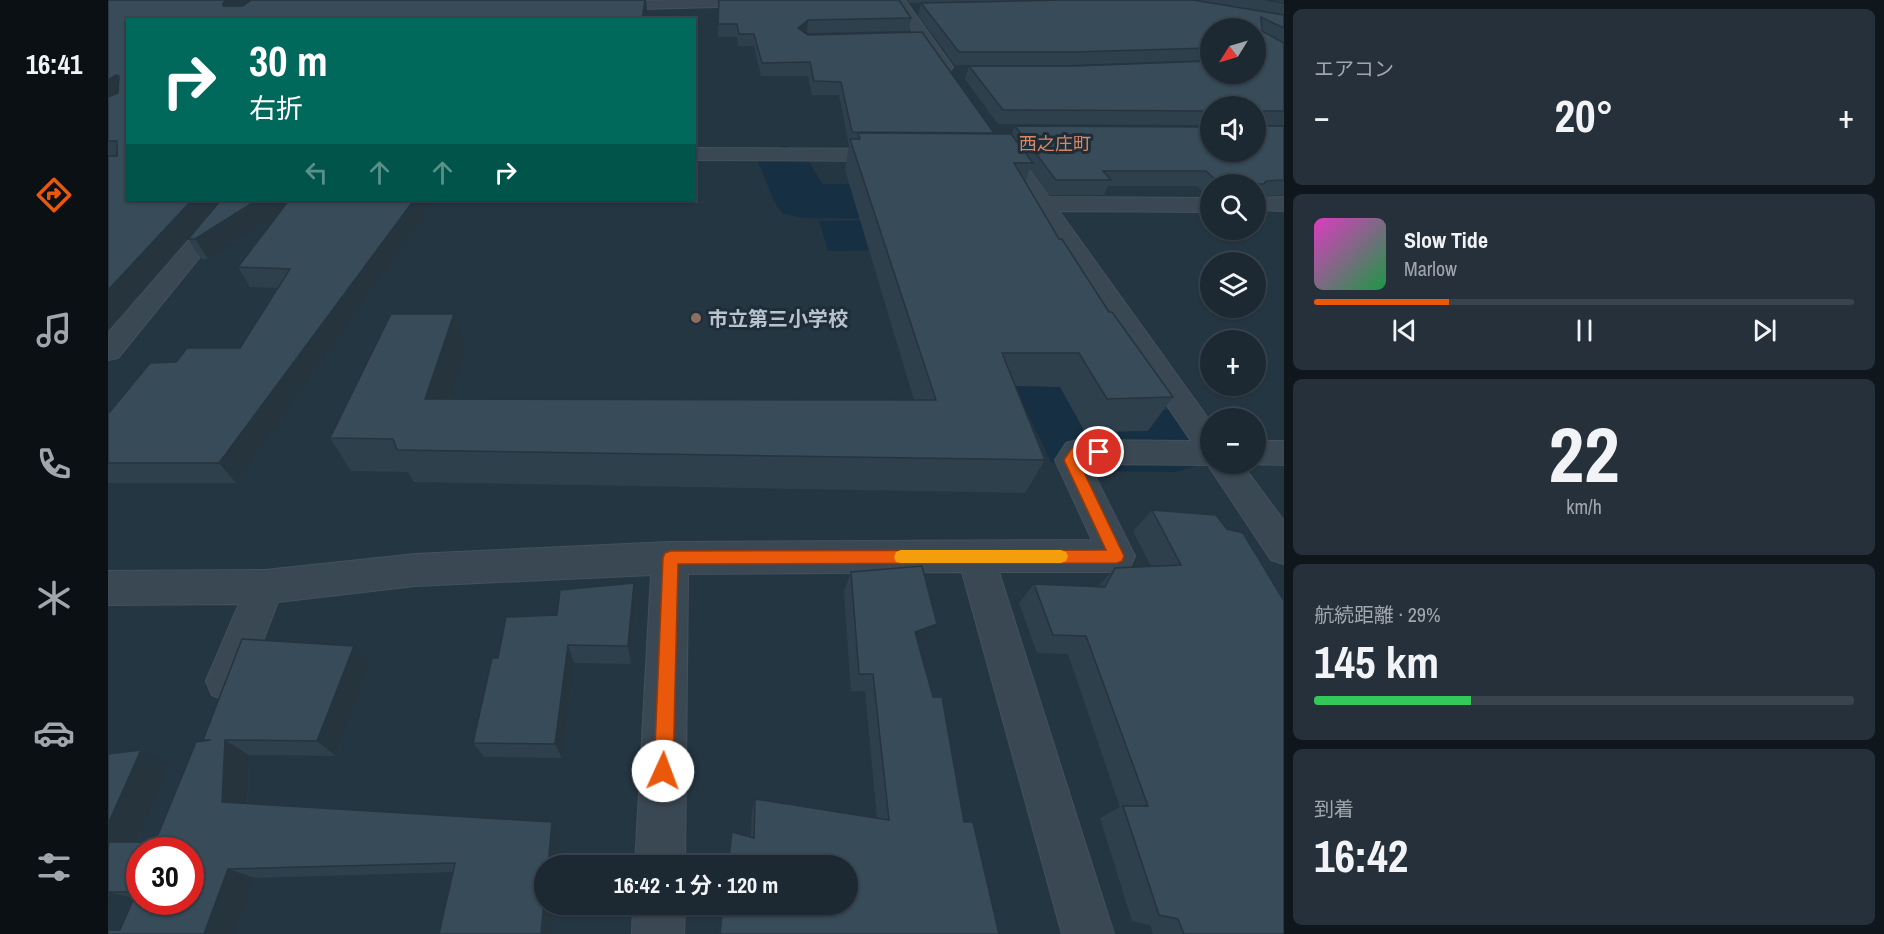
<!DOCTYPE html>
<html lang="ja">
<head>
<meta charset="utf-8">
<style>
  :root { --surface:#1c2832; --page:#25303a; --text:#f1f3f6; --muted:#a0a6ac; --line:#3a444d; --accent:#ea580c }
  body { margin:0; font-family:"Archivo Narrow","Noto Sans JP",sans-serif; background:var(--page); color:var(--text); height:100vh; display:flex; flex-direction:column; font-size:22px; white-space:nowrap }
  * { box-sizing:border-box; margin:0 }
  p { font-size:20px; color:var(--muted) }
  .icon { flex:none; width:33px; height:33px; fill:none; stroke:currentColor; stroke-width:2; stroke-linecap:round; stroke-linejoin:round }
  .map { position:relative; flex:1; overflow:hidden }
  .panel { display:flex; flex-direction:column; gap:9px; padding:9px; background:#0f161c; width:600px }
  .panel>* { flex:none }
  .guide { position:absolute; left:18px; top:18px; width:570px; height:183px; border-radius:0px; box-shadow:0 2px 4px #0004,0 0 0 2px var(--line); background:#00695c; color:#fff; overflow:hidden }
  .needle { width:39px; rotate:233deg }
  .fabs { position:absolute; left:1092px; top:18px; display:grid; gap:12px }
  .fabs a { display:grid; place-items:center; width:66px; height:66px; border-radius:50%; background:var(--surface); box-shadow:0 2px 4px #0004,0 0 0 2px var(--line); font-size:30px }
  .speed { position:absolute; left:18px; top:837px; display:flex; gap:12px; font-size:30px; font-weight:700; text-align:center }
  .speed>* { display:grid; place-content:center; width:78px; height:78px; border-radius:50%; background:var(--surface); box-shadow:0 2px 4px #0004,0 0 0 2px var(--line); line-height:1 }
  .speed .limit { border:9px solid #d22; background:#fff; color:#111 }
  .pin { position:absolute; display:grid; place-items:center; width:51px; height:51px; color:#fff; margin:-26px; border:3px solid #fff; border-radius:50%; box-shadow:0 2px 6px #0007 }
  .me { position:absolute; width:66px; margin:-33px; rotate:2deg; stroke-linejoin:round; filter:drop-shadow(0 0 4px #0008) }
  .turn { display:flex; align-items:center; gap:21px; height:126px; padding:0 24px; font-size:27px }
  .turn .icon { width:78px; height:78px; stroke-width:2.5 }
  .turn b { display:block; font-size:42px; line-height:51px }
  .lanes { display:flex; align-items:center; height:57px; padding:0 24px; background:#0003; justify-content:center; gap:30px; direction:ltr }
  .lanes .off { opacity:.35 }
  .big { font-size:45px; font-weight:700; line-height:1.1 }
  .panel .tile { flex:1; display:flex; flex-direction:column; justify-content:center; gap:9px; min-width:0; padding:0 21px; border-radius:9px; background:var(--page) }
  .panel .dial { align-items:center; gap:0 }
  .dial b { font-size:78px; line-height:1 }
  .song { display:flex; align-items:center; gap:18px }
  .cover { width:72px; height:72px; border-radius:9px; background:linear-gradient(135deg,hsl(310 70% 55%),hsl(140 70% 35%)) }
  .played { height:6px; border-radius:3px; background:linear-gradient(90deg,var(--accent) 25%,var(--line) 25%) }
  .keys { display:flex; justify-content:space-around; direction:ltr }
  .heat { display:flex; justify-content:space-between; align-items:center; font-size:33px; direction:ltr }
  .charge { height:9px; border-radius:4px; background:linear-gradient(90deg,#34c759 29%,var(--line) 0) }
  .trip { position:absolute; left:426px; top:855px; width:324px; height:60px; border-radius:30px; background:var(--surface); box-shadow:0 2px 4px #0004,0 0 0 2px var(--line); font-weight:700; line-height:60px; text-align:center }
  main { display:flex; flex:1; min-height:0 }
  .tabs { display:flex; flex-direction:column; width:108px; justify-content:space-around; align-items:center; background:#0b1014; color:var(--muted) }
  .tabs .icon { width:42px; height:42px }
  .tabs .current { color:var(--accent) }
  .tabs b { font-size:27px; color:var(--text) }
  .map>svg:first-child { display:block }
</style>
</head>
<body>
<main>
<nav class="tabs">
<b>16:41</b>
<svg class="icon current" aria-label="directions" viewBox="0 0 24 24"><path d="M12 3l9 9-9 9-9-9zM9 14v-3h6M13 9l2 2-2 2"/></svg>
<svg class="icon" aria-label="music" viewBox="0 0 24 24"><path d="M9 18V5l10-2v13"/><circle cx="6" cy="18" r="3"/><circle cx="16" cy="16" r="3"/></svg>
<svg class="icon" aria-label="phone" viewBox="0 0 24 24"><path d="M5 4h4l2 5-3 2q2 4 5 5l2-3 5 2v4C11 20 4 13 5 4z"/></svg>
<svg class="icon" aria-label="climate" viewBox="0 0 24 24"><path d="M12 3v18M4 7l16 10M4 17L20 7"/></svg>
<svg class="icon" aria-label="car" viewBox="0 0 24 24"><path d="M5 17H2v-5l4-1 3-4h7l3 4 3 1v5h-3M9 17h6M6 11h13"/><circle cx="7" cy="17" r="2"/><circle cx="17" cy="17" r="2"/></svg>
<svg class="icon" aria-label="filters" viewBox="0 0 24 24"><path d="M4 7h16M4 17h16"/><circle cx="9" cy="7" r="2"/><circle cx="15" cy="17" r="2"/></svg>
</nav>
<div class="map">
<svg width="1176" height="934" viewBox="0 0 1176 934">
  <rect width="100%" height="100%" fill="#253643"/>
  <path fill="#172f42" d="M 829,219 L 844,250 L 720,251 L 711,221 Z"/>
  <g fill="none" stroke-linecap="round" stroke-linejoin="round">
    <path fill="#172f42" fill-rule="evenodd" d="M 676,146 L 695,151 L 714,184 L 844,185 L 864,190 L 996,410 L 1068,410 L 1097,419 C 1105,433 1105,449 1097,463 L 1068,472 L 972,471 L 943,462 L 824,219 L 694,218 L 674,213 L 666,201 L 650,162 L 657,151 Z"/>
    <defs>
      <g id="street">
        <path d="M 564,0 L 725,0 L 718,4 L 494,10 L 487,6 L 494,2 Z"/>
        <path d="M 783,0 L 797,0 L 845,67 L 843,70 L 831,70 Z"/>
        <path d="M 892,137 L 899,139 L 941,197 L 1102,198 L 1102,212 L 951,211 L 1102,421 L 1102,464 L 1134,464 L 1176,521 L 1176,564 L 1163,560 L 1100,465 L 981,464 L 1027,556 L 1022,567 L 1009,572 L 891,572 L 1006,934 L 954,934 L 854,572 L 580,574 L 577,866 L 527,866 L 543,575 L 307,586 L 170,602 L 134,695 L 119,701 L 104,695 L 98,681 L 131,604 L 0,605 L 0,571 L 157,570 L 307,554 L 562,542 L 984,540 L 947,460 L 958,443 L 969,440 L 1083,441 L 882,143 L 885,139 Z"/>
        <path d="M 586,148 L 783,149 L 790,151 L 793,155 L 790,159 L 783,161 L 586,160 Z"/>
        <path d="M 1176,197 L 1176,211 L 1148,210 L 1148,198 Z"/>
        <path d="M 116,200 L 138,200 L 10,358 L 0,360 L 0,333 Z"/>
        <path d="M 1148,441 L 1176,441 L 1176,465 L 1143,464 L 1148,464 Z"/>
        <path d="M 525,904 L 577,904 L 576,934 L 524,934 Z"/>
      </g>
    </defs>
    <use href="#street" stroke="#43515c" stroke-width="2"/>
    <use href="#street" fill="#3a4853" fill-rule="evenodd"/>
  </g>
  <g fill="#2f404d">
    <path d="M 0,0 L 538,0 L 539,11 L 20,200 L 327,200 L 128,483 L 0,483 L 0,414 L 68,362 L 132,348 L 169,288 L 142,287 L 130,267 L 172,211 L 100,259 L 93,259 L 80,239 L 99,216 L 0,330 Z"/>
    <path d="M 611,0 L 803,18 L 801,31 L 698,33 L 886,133 L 903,135 L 907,126 L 1102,152 L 1148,106 L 1102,106 L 1102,125 L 890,124 L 857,79 L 861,66 L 1148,74 L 1102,28 L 1102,60 L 961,65 L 847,65 L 810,15 L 813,3 L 955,0 L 1176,0 L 1176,125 L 1155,125 L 1156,126 L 1176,126 L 1176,195 L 1148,196 L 1148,184 L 1102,184 L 1102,196 L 1099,196 L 1089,186 L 1000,186 L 996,195 L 941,195 L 922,169 L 917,182 L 951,239 L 1001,312 L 1065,397 L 1040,431 L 977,432 L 952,387 L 907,386 L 937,460 L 917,493 L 306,482 L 300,472 L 243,471 L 222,438 L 346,314 L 358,348 L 341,399 L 806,400 L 737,170 L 741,145 L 731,95 L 704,95 L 700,76 L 653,76 L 646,46 L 630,46 L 629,37 L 610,37 Z"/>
    <path d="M 799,0 L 949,0 L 801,3 Z"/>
    <path d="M 1044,510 L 1108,515 L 1176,934 L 1045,934 L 1042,925 L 1024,921 L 992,818 L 1012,807 L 960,654 L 929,653 L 911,603 L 926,584 L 990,587 L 1007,568 L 1043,566 L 1025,531 Z"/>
    <path d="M 743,572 L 817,642 L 811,645 L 856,822 L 891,934 L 611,934 L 615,904 L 740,904 L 740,866 L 619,866 L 624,832 L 643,837 L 644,812 L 647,799 L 769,818 L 757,691 L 743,691 L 736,592 Z"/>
    <path d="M 526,583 L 528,602 L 523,664 L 466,663 L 454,758 L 376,757 L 365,743 L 390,658 L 449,615 Z"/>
    <path d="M 262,664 L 228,756 L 141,755 L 140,803 L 444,822 L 452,833 L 449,866 L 436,866 L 446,904 L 443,934 L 331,934 L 345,872 L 147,878 L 127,934 L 0,934 L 12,930 L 26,898 L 8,894 L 0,911 L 0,754 L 62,764 L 30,842 L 47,842 L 97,741 L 95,740 Z"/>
  </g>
  <g fill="#26343e">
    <path d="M 119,0 L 145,0 L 123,18 L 115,6 L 115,3 Z"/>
    <path d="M 537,0 L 538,0 L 539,11 L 537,20 L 534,20 Z"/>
    <path d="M 700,20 L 699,33 L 689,41 L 690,28 Z"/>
    <path d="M 8,75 L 19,93 L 0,103 L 0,80 Z"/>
    <path d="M 84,200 L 113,200 L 0,330 L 0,290 Z"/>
    <path d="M 149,200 L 190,200 L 100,259 L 87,239 Z"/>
    <path d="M 306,200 L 327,200 L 128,483 L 111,463 Z"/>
    <path d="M 346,314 L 358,348 L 331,432 L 317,399 Z"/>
    <path d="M 526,583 L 528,602 L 523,664 L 520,646 Z"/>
    <path d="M 829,624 L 817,642 L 797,651 L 807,632 Z"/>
    <path d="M 460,645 L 466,663 L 454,758 L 447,744 Z"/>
    <path d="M 246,646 L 262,664 L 228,756 L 209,741 Z"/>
    <path d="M 117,740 L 141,755 L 139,814 L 114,802 Z"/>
    <path d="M 33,750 L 62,764 L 26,851 L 0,853 L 0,824 Z"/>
    <path d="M 444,822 L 452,833 L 449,866 L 440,866 Z"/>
    <path d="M 120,869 L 147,878 L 127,934 L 96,934 Z"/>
    <path d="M 0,892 L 8,894 L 0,911 Z"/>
    <path d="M 436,904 L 446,904 L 443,934 L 433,934 Z"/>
  </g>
  <g fill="#374b59" stroke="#26343e" stroke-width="1.5" fill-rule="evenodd">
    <path d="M 0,0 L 119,0 L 115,3 L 115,6 L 135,6 L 143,0 L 537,0 L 534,20 L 20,20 L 20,200 L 84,200 L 0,290 L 0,156 L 9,156 L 9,141 L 0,141 L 0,97 L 10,93 L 11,76 L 8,75 L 0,80 Z"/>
    <path d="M 611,0 L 791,0 L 803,18 L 700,20 L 690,28 L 700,35 L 814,32 L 886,133 L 744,132 L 733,82 L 706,81 L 702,62 L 654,63 L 646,34 L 631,34 L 629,24 L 610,24 Z"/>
    <path d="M 955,0 L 1085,0 L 1176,15 L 1176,28 L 1153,17 L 1154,31 L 1176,43 L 1176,111 L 1155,111 L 1156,126 L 1176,126 L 1176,180 L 1158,181 L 1156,184 L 1114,184 L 1113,181 L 1109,181 L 1098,171 L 995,171 L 1003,180 L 948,180 L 907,126 L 1102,127 L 1102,152 L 1148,152 L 1148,106 L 1102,106 L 1102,111 L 895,110 L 861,66 L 966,66 L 1102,61 L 1102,74 L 1148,74 L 1148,28 L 1102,28 L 1102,48 L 966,52 L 851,52 L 813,3 Z"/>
    <path d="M 1158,0 L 1176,0 L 1176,3 Z"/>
    <path d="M 750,133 L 903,134 L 925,163 L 906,163 L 951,239 L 954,239 L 1001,312 L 1004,312 L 1065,397 L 999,399 L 971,353 L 894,353 L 937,460 L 289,450 L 285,439 L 222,438 L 283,314 L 346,314 L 317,399 L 828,400 L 742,139 L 752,139 Z"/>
    <path d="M 113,200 L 149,200 L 87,239 L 80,239 Z"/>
    <path d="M 181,200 L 306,200 L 111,463 L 0,463 L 0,414 L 42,363 L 68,362 L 79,348 L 132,348 L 182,269 L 130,267 Z"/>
    <path d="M 1044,510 L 1108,515 L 1119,529 L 1135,533 L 1176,601 L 1176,934 L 1076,934 L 1070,919 L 1051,915 L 1015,806 L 1040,806 L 978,636 L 945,635 L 926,584 L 997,587 L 1007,568 L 1073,565 Z"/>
    <path d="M 814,566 L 829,624 L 807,632 L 825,697 L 834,697 L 856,822 L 865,822 L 891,934 L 612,934 L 615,904 L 740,904 L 740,866 L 620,866 L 624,832 L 646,838 L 647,799 L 781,820 L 765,674 L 751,674 L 743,572 Z"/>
    <path d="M 526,583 L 520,646 L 460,645 L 447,744 L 365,743 L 384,658 L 390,658 L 398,617 L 449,615 L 452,590 Z"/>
    <path d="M 134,639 L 246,646 L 209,741 L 117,740 L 114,802 L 444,822 L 440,866 L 436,866 L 436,901 L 433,934 L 331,934 L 347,863 L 120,869 L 96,934 L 0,934 L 0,930 L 12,930 L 27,895 L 25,892 L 0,892 L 0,848 L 1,842 L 47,842 L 88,742 L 103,740 L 95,740 ZM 32,850 L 82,850 L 82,902 L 32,902 Z"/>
    <path d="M 33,750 L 0,824 L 0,754 Z"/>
  </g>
  <path fill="#ea580c" stroke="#983908" stroke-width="1.5" d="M 969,447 L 991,447 L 998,452 L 991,457 L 973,457 L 970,460 L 1016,556 L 1014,561 L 1009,563 L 570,564 L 565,771 L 562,777 L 555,780 L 549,777 L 546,771 L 555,558 L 557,553 L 562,551 L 998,550 L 956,460 L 964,448 Z"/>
  <path fill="#f59e0b" d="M 793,550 L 953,550 L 958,552 L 960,556 L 958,561 L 953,563 L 793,563 L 788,562 L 786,557 L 788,552 Z"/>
  <circle fill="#8d6e63" stroke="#1e2d38" stroke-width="2" cx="588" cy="318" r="6"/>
  <g text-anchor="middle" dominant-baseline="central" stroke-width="6" stroke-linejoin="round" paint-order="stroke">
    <g font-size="18" fill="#db8663" stroke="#1e2d38">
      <text x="947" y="143">西之庄町</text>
    </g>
    <g font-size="20" font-weight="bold" fill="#b7c2cc" stroke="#1e2d38" text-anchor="start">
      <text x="600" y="318">市立第三小学校</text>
    </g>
  </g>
</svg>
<div class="fabs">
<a><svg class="needle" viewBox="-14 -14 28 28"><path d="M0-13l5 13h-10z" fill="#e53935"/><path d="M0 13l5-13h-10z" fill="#a0a6ac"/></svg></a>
<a><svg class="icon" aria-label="sound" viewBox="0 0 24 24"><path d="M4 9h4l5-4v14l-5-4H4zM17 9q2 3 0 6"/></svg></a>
<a><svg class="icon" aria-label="search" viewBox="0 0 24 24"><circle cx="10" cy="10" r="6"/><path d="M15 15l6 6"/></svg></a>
<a><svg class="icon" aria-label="layers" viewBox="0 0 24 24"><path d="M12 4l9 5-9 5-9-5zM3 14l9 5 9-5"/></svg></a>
<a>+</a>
<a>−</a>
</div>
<div class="speed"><div class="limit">30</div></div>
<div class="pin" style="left:991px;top:452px;background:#d93025"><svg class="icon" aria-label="arrive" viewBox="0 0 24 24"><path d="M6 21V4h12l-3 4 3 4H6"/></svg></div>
<svg class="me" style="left:555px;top:771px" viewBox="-20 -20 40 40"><circle r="19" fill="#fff"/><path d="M0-13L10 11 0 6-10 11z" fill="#ea580c"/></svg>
<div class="trip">16:42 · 1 分 · 120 m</div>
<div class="guide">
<div class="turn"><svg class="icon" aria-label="right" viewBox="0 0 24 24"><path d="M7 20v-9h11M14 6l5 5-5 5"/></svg><div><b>30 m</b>右折</div></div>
<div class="lanes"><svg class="icon off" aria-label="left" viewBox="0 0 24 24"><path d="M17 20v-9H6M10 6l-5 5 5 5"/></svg><svg class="icon off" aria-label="ahead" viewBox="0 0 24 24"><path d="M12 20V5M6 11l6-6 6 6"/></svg><svg class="icon off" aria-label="ahead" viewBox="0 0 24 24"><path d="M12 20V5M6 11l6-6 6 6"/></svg><svg class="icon" aria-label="right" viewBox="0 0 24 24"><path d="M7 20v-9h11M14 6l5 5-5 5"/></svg></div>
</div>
</div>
<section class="panel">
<div class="tile"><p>エアコン</p>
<div class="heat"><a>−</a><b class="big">20°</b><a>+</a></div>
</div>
<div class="tile">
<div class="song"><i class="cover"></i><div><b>Slow Tide</b><p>Marlow</p></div></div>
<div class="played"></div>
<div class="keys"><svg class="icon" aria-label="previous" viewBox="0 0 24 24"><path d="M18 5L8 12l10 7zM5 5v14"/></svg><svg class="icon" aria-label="pause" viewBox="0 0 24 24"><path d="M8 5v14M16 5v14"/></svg><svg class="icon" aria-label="next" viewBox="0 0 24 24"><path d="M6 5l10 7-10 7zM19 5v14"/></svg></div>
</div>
<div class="tile dial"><b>22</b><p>km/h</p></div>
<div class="tile"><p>航続距離 · 29%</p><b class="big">145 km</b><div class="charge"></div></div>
<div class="tile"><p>到着</p><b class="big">16:42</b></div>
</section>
</main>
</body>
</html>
